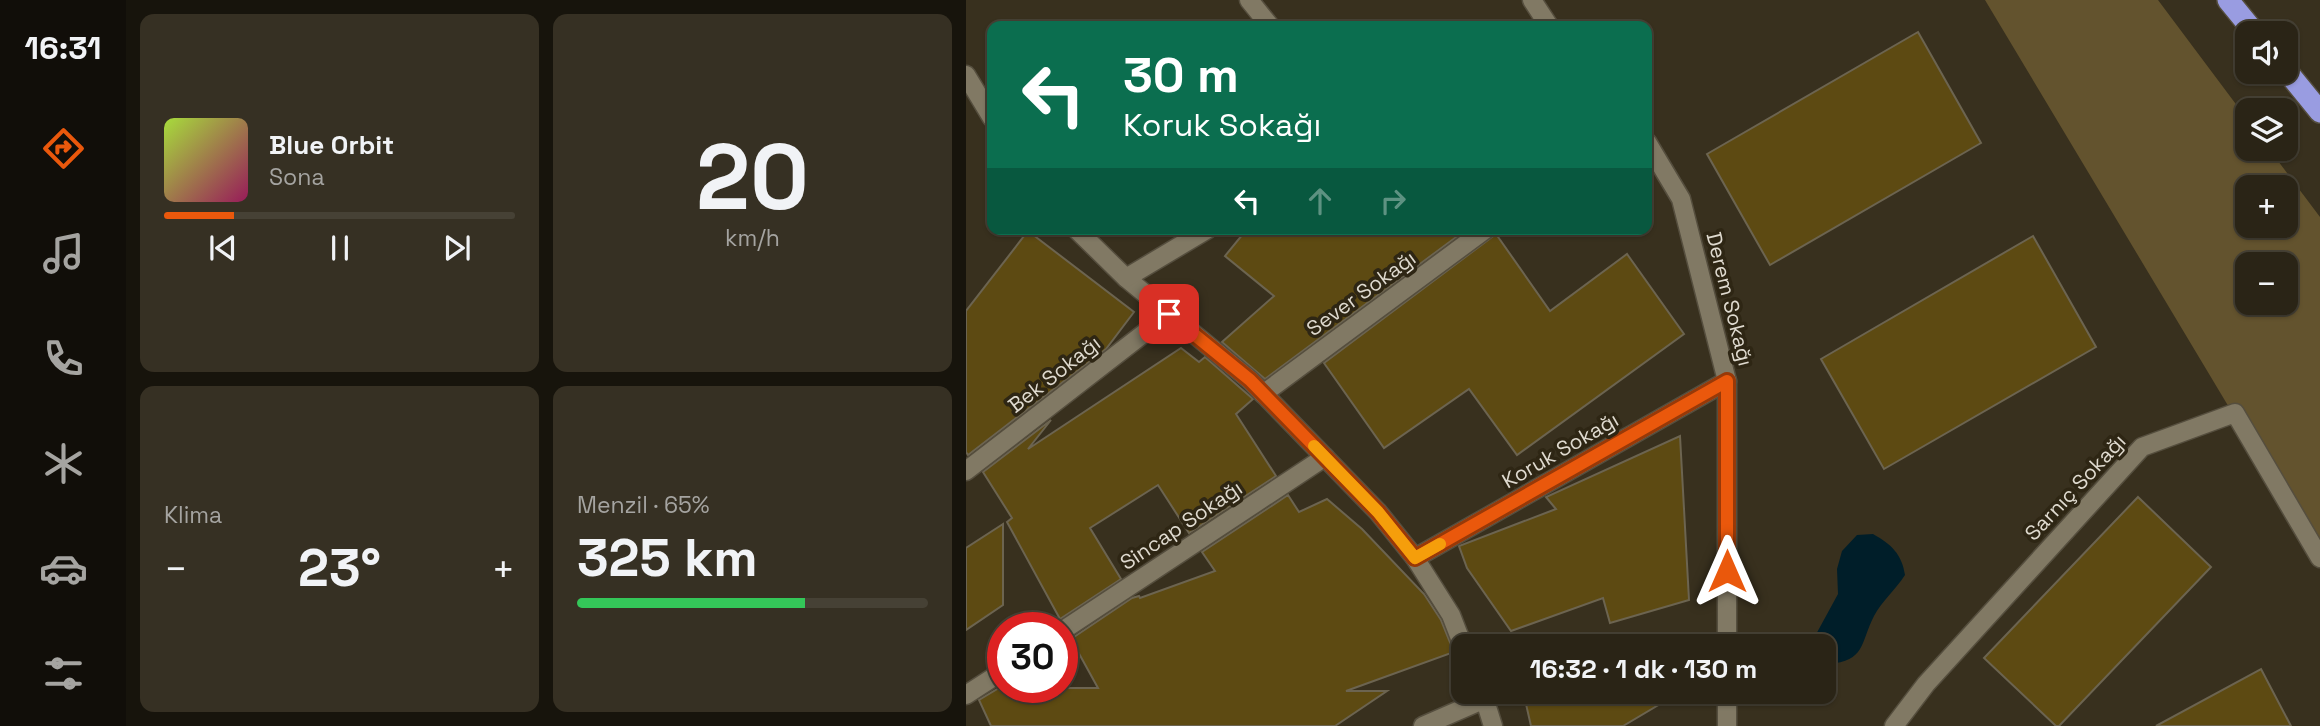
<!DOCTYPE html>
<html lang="tr">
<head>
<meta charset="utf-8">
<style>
  :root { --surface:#2a2416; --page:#363023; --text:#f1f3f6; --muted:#a5a4a1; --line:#464135; --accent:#ea580c }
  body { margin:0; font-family:"Space Grotesk",sans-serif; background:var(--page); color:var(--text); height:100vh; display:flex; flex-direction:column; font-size:26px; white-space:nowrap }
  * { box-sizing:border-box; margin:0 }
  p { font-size:23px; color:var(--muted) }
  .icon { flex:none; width:38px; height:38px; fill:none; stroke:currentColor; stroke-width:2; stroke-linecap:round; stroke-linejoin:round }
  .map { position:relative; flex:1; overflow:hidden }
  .drawer { display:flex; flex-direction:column; gap:14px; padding:14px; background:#17140c; width:840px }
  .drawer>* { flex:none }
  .top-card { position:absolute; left:21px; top:21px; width:665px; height:214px; border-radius:14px; box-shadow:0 2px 5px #0004,0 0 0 2px var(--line); background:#0b6e4f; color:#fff; overflow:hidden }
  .fabs { position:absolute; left:1269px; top:21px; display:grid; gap:14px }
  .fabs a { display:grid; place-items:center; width:63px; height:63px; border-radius:14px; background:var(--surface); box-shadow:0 2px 5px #0004,0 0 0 2px var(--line); font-size:35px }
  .speed { position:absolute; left:21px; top:612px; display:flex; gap:14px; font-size:35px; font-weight:700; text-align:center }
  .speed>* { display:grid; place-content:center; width:91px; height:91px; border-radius:50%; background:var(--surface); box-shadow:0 2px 5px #0004,0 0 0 2px var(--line); line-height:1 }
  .speed .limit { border:10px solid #d22; background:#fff; color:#111 }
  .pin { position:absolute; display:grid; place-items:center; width:60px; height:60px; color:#fff; margin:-30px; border-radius:14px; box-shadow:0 4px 10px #0006 }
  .me { position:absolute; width:77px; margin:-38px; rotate:0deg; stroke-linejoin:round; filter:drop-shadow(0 0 5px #0008) }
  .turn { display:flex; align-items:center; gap:24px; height:147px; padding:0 21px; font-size:32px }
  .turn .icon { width:91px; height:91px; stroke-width:2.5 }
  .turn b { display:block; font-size:49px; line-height:60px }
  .lanes { display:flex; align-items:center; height:66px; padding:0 21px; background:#0003; justify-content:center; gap:35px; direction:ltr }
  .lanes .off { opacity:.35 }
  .big { font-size:52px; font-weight:800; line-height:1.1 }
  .drawer .widget { flex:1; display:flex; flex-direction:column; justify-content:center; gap:10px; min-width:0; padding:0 24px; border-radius:14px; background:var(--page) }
  .drawer .dial { align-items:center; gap:0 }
  .dial b { font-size:91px; line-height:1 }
  .song { display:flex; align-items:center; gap:21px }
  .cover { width:84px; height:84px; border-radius:10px; background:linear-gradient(135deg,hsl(80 70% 55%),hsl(330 70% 35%)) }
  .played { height:7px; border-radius:4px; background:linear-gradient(90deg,var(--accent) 20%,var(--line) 20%) }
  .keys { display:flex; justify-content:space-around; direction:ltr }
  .heat { display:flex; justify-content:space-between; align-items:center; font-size:38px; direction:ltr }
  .charge { height:10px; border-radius:5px; background:linear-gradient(90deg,#34c759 65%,var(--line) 0) }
  .drawer .tiles { flex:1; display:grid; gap:14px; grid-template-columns:repeat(2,1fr) }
  .trip { position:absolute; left:485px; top:634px; width:385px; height:70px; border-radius:14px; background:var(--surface); box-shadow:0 2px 5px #0004,0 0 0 2px var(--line); font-weight:800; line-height:70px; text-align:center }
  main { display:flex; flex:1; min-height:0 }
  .menu { display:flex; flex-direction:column; width:126px; justify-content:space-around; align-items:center; background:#110e09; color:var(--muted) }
  .menu .icon { width:49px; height:49px }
  .menu .current { color:var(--accent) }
  .menu b { font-size:32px; color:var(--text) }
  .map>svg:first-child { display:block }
</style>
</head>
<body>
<main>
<nav class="menu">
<b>16:31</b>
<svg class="icon current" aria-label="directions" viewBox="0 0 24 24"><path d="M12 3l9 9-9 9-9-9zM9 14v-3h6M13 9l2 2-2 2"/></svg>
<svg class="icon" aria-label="music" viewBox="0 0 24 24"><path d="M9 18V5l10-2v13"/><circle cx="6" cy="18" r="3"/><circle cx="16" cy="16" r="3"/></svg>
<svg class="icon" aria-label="phone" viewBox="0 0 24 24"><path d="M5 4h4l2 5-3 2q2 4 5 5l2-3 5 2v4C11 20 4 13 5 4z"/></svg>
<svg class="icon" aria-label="climate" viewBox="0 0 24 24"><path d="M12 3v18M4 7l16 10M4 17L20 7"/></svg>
<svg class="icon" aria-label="car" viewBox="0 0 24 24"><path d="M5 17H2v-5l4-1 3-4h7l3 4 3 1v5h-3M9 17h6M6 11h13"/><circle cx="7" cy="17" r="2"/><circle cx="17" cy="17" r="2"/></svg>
<svg class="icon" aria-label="filters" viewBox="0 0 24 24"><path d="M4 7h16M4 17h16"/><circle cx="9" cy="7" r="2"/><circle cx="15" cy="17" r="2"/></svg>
</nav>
<section class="drawer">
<div class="tiles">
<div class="widget">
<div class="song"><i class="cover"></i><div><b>Blue Orbit</b><p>Sona</p></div></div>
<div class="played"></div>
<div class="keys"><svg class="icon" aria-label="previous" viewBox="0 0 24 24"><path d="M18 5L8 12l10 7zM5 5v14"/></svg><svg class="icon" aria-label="pause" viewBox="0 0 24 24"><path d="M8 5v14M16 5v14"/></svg><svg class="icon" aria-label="next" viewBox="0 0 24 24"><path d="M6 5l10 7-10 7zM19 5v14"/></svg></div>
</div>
<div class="widget dial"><b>20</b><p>km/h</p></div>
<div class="widget"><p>Klima</p>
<div class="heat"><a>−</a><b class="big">23°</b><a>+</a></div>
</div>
<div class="widget"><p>Menzil · 65%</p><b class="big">325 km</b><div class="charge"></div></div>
</div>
</section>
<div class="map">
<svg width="1354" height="726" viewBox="0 0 1354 726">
  <rect width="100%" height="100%" fill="#38301e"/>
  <path fill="#63532e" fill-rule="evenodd" d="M 1019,0 L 1192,0 L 1281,119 L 1281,149 L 1303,149 L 1354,217 L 1354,564 L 1279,434 ZM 1281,187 L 1320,187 L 1320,226 L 1281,226 ZM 1281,264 L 1320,264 L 1320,303 L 1281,303 Z"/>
  <path fill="#001e29" d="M 907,534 C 925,544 936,554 939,575 C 930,589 916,601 908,616 C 894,643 900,661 862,664 L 858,659 L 858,646 L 850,646 L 848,638 L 872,594 L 871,569 L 876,551 L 891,535 Z"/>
  <g fill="#5d4a12" stroke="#6c6450" stroke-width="2">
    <path d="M 952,32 L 1015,143 L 804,265 L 741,154 Z"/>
    <path d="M 281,229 L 501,229 L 299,379 L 256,342 L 308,296 L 259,256 Z"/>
    <path d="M 62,231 L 168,312 L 140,349 L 2,455 L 0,452 L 0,311 Z"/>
    <path d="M 530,234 L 584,311 L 661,254 L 718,334 L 551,455 L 503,389 L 418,448 L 358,363 Z"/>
    <path d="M 1067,236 L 1130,347 L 918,469 L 855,359 Z"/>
    <path d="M 215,348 L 233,362 L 239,357 L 287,399 L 270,414 L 310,476 L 223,533 L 192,485 L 124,528 L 155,579 L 94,619 L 41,522 L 46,518 L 17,472 L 85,420 L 62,449 Z"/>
    <path d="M 714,436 L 723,600 L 644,623 L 637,598 L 545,631 L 501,568 L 493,546 L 590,509 L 580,497 Z"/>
    <path d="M 322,495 L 333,512 L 361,499 L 396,529 L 458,594 L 475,620 L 488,652 L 380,691 L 421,691 L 369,726 L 25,726 L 13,700 L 33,688 L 132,688 L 105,639 L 166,598 L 173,596 L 174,598 L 249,571 L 236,552 Z"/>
    <path d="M 1172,497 L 1245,567 L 1093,726 L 1090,726 L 1018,658 Z"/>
    <path d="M 37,524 L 37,605 L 0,630 L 0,548 Z"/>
    <path d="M 1295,669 L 1325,726 L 1190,726 Z"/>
    <path d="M 557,691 L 716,691 L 657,726 L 565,726 Z"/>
  </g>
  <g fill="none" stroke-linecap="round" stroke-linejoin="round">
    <defs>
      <g id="street">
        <path d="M 283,0 L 304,26"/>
        <path d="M 566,0 L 583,26"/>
        <path d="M 0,75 L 26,118"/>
        <path d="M 681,142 L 715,199 L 761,381 L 761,646"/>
        <path d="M 110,229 L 160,278 L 284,380 L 412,512 L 449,558 L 485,615 L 497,646"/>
        <path d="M 160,278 L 242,229"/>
        <path d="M 297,394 L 520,229"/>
        <path d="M 0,471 L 203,314"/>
        <path d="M 449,558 L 761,381"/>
        <path d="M 96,631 L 359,457"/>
        <path d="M 516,691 L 527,726"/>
        <path d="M 0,695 L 37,671"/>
        <path d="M 457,726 L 519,699"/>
        <path d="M 761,726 L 761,691"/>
        <path d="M 928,726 L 960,684 L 1176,447 L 1269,413 L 1354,558"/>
      </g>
      <g id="highway">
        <path d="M 1262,0 L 1289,33"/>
        <path d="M 1320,70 L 1354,112"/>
      </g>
    </defs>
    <use href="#street" stroke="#554e3e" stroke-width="21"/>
    <use href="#highway" stroke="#554e3e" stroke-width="24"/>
    <use href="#street" stroke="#817964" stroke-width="18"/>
    <use href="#highway" stroke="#999ce1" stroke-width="21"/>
  </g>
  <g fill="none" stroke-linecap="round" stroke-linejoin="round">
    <defs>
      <path id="route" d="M 203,314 L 284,380 L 412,512 L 449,558 L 761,381 L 761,571"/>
    </defs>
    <use href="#route" stroke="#983908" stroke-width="18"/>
    <use href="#route" stroke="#ea580c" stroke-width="12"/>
    <path stroke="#f59e0b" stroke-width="12" d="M 348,446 L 412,512 L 449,558 L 474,544"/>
  </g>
  <g text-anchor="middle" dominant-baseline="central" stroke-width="7" stroke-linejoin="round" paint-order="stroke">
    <g font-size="21" fill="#dfdacf" stroke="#2e2614">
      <text transform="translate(395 293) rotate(-36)">Sever Sokağı</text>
      <text transform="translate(764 299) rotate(76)">Derem Sokağı</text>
      <text transform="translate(88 374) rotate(-38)">Bek Sokağı</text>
      <text transform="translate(594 450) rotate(-30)">Koruk Sokağı</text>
      <text transform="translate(1109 487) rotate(-47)">Sarnıç Sokağı</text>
      <text transform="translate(215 525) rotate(-34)">Sincap Sokağı</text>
    </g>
  </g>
</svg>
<div class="fabs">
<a><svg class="icon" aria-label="sound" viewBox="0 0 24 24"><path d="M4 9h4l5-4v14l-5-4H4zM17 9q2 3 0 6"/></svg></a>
<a><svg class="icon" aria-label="layers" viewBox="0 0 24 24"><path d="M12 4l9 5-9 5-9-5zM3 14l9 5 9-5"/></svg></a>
<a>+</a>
<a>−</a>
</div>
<div class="speed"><div class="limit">30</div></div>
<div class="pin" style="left:203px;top:314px;background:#d93025"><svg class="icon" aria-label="arrive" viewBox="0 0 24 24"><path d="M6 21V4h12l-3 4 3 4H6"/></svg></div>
<svg class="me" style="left:761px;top:571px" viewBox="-20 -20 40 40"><path d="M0-17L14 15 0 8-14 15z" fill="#ea580c" stroke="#fff" stroke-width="4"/></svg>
<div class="trip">16:32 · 1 dk · 130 m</div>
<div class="top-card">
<div class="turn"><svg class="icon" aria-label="left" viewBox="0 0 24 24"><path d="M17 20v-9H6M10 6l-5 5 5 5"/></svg><div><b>30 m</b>Koruk Sokağı</div></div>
<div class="lanes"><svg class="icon" aria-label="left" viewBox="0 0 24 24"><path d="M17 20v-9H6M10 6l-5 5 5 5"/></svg><svg class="icon off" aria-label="ahead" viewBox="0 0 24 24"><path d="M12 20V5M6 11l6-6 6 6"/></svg><svg class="icon off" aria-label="right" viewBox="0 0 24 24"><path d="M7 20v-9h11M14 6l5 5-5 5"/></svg></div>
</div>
</div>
</main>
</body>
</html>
